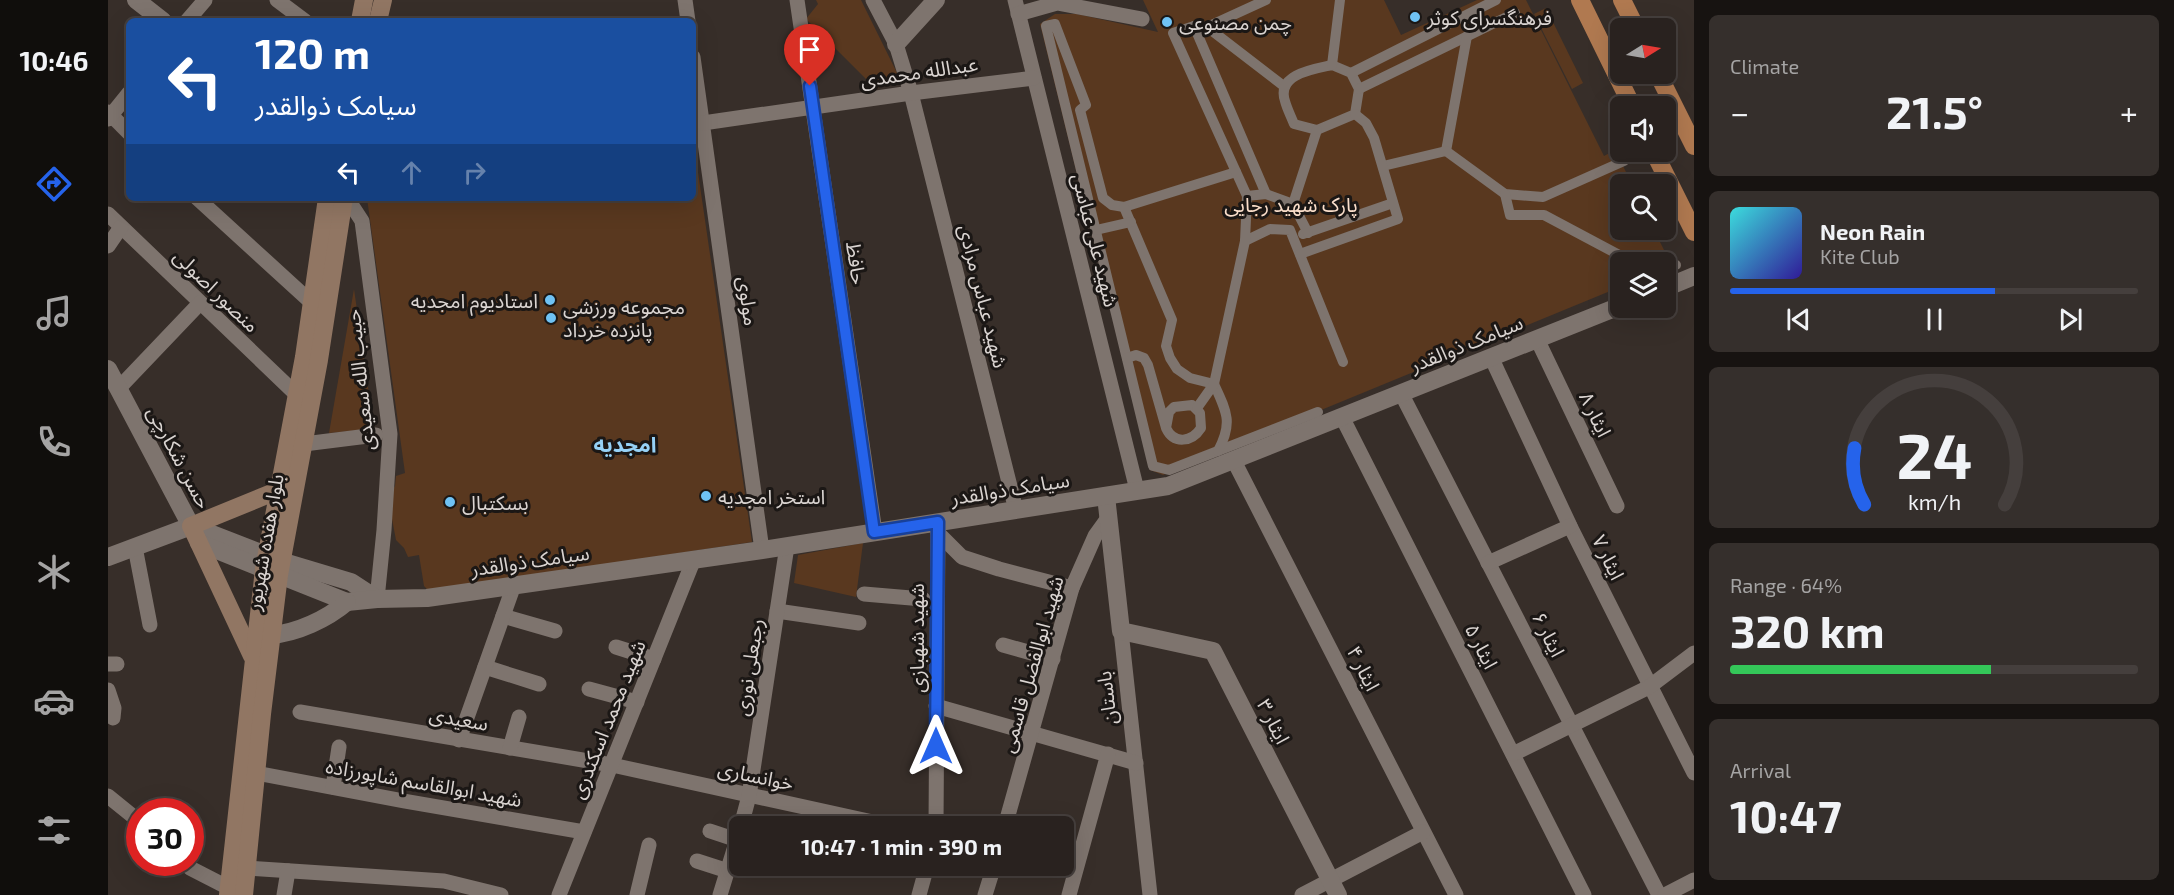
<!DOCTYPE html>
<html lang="en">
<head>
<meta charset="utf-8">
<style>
  :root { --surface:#29221f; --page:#352f2c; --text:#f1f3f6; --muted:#a5a4a4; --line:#453f3d; --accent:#2563eb }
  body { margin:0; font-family:"Exo 2","Noto Sans Arabic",sans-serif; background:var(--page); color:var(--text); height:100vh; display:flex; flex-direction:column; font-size:22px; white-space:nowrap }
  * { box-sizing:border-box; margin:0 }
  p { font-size:20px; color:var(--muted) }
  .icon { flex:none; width:33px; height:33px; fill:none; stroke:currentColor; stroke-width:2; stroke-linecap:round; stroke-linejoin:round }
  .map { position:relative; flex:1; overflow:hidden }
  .panel { display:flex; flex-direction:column; gap:15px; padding:15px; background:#171311; width:480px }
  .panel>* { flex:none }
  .banner { position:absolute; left:18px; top:18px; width:570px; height:183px; border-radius:9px; box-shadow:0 6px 24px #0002,0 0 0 2px var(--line); background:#1a4fa0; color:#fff; overflow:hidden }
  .needle { width:39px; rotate:79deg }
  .controls { position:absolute; left:1502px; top:18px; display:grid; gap:12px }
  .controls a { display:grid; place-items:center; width:66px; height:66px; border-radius:9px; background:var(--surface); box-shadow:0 6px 24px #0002,0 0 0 2px var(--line); font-size:30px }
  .speed { position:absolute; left:18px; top:798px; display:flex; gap:12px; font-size:30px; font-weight:700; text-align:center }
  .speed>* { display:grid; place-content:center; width:78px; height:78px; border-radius:50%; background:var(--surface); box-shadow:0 6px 24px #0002,0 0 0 2px var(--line); line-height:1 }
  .speed .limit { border:9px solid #d22; background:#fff; color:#111 }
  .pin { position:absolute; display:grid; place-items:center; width:51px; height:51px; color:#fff; margin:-62px -26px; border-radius:50% 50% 50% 0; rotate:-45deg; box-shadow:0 0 6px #0007 }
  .pin .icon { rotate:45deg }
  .me { position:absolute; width:66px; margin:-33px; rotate:0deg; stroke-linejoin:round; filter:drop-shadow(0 0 4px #0008) }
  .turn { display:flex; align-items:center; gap:21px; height:126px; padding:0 30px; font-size:27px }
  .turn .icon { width:78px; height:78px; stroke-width:2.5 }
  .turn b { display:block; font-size:42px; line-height:51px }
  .lanes { display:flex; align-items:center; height:57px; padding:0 30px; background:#0003; justify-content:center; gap:30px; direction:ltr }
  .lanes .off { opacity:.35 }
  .big { font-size:45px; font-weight:700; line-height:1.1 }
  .panel .card { flex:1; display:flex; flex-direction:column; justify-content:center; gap:9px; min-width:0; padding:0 21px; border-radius:9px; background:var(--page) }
  .panel .dial { align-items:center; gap:0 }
  .dial svg { height:156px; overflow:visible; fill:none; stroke:var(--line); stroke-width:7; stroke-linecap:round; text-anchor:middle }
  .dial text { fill:var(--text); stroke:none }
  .song { display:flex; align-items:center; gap:18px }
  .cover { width:72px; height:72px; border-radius:9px; background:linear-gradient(135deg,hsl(180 70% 55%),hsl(250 70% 35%)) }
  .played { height:6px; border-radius:3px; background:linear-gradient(90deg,var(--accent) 65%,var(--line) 65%) }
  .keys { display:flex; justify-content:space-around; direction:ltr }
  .heat { display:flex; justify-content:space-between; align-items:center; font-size:33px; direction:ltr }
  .charge { height:9px; border-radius:4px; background:linear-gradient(90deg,#34c759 64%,var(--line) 0) }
  .trip { position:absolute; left:621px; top:816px; width:345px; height:60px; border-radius:9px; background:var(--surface); box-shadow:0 6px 24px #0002,0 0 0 2px var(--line); font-weight:700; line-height:60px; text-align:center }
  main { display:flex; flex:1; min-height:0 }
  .dock { display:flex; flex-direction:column; width:108px; justify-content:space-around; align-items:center; background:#100e0c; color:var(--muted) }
  .dock .icon { width:42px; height:42px }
  .dock .current { color:var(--accent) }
  .dock b { font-size:27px; color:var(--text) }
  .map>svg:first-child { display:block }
</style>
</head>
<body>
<main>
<nav class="dock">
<b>10:46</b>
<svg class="icon current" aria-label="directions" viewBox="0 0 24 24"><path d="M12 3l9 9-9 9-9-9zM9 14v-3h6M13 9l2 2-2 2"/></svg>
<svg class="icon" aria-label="music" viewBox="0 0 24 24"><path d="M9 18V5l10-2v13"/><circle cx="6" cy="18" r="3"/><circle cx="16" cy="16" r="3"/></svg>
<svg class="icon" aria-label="phone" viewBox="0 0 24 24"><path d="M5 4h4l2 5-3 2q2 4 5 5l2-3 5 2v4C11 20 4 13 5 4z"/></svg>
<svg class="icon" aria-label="climate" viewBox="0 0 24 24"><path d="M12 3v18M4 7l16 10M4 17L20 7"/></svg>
<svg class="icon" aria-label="car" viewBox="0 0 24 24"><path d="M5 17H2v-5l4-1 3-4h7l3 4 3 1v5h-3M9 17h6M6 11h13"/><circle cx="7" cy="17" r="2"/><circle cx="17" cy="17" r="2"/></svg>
<svg class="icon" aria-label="filters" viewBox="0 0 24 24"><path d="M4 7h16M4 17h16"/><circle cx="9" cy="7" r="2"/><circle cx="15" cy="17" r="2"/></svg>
</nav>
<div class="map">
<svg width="1586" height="895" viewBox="0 0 1586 895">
  <rect width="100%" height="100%" fill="#372e29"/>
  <g fill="#59381f">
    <path d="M 708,0 L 753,0 L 791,77 L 768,89 L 698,19 L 710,4 Z"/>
    <path d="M 1035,0 L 1276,0 L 1293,35 L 1369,0 L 1418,0 L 1496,156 L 1507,150 L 1524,184 L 1512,184 L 1512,230 L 1546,230 L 1564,266 L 1557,262 L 1512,262 L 1512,287 L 1055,475 L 1042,470 L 932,24 L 947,14 L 969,14 L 1050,32 Z"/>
    <path d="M 1438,8 L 1475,83 L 1464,89 L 1426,14 Z"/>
    <path d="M 585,138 L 644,542 L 321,591 L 316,586 L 311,555 L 300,557 L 296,548 L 288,540 L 280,498 L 287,486 L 288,476 L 297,473 L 259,198 L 585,198 Z"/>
    <path d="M 246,289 L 266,429 L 221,433 Z"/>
    <path d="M 755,543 L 748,597 L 686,583 L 690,555 Z"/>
  </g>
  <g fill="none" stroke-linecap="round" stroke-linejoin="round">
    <g stroke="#7e746e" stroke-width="10">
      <path d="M 1086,26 L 1158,194"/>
      <path d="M 1099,27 L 1177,87"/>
      <path d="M 1224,65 L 1243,73 L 1251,89 L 1247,114 L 1209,130 L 1186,124 C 1183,116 1179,109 1177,101 C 1168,74 1206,69 1224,65 Z"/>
      <path d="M 1224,65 L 1232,0"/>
      <path d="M 1243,73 L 1388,0"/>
      <path d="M 1251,89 L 1407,13"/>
      <path d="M 1338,151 L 1359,36"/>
      <path d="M 1275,166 L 1338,151 L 1397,194 L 1435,197 L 1516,161"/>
      <path d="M 1128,172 L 1016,207 L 1004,205 L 995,198 L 972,110 L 978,105 L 947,24 L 938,26 L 1045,466 L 1061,470 L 1210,412"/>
      <path d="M 1397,194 L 1402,215 L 1436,215 L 1513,256 L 1550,262"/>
      <path d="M 1139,196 L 1065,33 L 1086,26 L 1099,27 L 1158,0"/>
      <path d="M 1185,204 L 1209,130"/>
      <path d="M 1016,207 L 1064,320 L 1058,346 L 1062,358 L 1069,369 L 1082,378 L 1106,384 C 1119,412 1125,423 1110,451"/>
      <path d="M 988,230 L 1023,222"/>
      <path d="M 1195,234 L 1285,203"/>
      <path d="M 1137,241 L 1162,229 L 1182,230 L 1235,362"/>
      <path d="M 1192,254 L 1290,219 L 1266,138 L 1258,123 L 1247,114"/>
      <path d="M 1557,264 L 1568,265"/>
      <path d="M 1019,358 L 1028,355 L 1036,358 L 1040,365 L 1058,428 C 1066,445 1084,442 1093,428 L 1092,413 L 1084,405 L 1066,407 L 1061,412 L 1058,428"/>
      <path d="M 1089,408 L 1106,384 L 1137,241 L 1139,196 L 1158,194 L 1185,204 L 1200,233"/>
    </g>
    <g stroke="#7e746e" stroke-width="15">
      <path d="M 169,0 L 197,21"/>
      <path d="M 577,0 L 580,21"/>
      <path d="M 689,0 L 767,532"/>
      <path d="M 765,0 L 788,44 L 803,93 L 908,510"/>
      <path d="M 907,0 L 1029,490"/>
      <path d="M 910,14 L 949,3 L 1034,19"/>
      <path d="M 79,21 L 97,0"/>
      <path d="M 585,57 L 654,550"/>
      <path d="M 0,112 L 21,133"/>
      <path d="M 0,119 L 21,93"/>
      <path d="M 595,123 L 803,93 L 926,78"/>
      <path d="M 89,198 L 204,303"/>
      <path d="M 239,198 L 254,221 L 282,434 L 276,530 L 269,599"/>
      <path d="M 0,214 L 189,395"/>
      <path d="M 0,246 L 13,227"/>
      <path d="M 1429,339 L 1509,506"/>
      <path d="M 1383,357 L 1462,526 L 1586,773"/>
      <path d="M 10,389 L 92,303"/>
      <path d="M 1293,393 L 1551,895"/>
      <path d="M 1234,417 L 1476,895"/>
      <path d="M 196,444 L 268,435"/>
      <path d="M 1126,461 L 1348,895"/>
      <path d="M 830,533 L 854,557 L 891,569 L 964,588"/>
      <path d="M 27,547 L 42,625"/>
      <path d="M 1380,563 L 1462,526"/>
      <path d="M 756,594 L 815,599"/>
      <path d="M 669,611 L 751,623"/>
      <path d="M 395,616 L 447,631"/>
      <path d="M 1013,631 L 1042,895"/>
      <path d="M 895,645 L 945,659"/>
      <path d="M 508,647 L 546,659"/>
      <path d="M 0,664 L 9,664"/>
      <path d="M 377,667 L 431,684"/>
      <path d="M 481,689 L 529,702"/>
      <path d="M 0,690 L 6,708 L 5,718"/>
      <path d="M 828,706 L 1028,763"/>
      <path d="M 192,712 L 504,765 L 783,826"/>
      <path d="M 351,740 L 406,585"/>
      <path d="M 402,748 L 411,717"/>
      <path d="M 1405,754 L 1541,687 L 1586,653"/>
      <path d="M 148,773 L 296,801 L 476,832"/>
      <path d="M 225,787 L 231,747"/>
      <path d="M 0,796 L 32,822"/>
      <path d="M 633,826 L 641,796 L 679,546"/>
      <path d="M 828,826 L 830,522"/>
      <path d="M 897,826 L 964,588 L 987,536 L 1000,518"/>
      <path d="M 602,831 L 629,840"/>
      <path d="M 589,861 L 620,871"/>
      <path d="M 76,862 L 82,868 L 121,888"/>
      <path d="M 138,868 L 336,881 L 393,895"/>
      <path d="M 176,895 L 180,871"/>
      <path d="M 451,895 L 586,559"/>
      <path d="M 529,895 L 541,845"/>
      <path d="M 612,895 L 632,830"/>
      <path d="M 811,895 L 819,866"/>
      <path d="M 877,895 L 886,866"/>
      <path d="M 961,895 L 1000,754"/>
      <path d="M 1194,895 L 1315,832"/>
      <path d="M 1557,895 L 1586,880"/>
    </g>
    <g stroke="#7e746e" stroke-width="18">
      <path d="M 28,0 L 55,21"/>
      <path d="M 788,44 L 828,0"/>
      <path d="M 1557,288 L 1586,276"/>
      <path d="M 0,369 L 83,526 L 173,561 L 243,582 L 269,599"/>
      <path d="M 998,496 L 1013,631 L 1105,651 L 1230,895"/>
      <path d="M 91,543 L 239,602 L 269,599 L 319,598 L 654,550 L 1060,486 L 1512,306"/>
      <path d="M 0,557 L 83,526"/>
      <path d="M 163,635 C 189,633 219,619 239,602"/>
    </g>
    <g stroke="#917663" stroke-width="18">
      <path d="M 252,21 L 256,0"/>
      <path d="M 270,21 L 275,0"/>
      <path d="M 144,656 L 83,526 L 171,490"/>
      <path d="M 120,895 L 156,569 L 196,357 L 219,198"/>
      <path d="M 136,895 L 154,714 L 171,575 L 211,360 L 236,198"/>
    </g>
    <g stroke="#b07950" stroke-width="18">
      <path d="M 1472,0 L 1524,106"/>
      <path d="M 1514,0 L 1528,28"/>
      <path d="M 1550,74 L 1586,146"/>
      <path d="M 1546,152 L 1586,232"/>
    </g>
  </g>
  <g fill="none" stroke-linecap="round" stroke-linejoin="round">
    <defs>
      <path id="route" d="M 702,86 L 766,532 L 830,522 L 828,746"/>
    </defs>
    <use href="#route" stroke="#184099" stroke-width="15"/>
    <use href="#route" stroke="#2563eb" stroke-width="10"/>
  </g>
  <g fill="#6fc2f4" stroke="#1b1715" stroke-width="2">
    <circle cx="1307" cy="17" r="6"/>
    <circle cx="1059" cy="22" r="6"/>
    <circle cx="442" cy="300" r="6"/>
    <circle cx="443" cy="318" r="6"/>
    <circle cx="598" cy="496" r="6"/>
    <circle cx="342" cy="502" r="6"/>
  </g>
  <g text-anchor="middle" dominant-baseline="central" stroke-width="6" stroke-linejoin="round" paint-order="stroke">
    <g font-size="20" fill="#dad4d1" stroke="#1b1715" text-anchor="start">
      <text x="1319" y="17">فرهنگسرای کوثر</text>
      <text x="1071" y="22">چمن مصنوعی</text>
      <text x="430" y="300" text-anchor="end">استادیوم امجدیه</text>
      <text x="455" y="306">مجموعه ورزشی<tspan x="455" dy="23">پانزده خرداد</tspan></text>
      <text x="610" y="496">استخر امجدیه</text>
      <text x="354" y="502">بسکتبال</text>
    </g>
    <g font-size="20" fill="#dad4d1" stroke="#1b1715">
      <text transform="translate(811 71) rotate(-8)">عبدالله محمدی</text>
      <text transform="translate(988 240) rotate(76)">شهید علی عباسی</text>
      <text transform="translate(749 263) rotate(82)">حافظ</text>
      <text transform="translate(109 290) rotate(44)">منصور اصولی</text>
      <text transform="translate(876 296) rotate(76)">شهید عباس مرادی</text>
      <text transform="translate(641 301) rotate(82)">مولوی</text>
      <text transform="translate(1358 343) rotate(-22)">سیامک ذوالقدر</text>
      <text transform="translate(251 380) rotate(-96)">حبیب الله سعیدی</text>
      <text transform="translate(1488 414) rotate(64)">ایثار ۸</text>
      <text transform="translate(72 457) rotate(62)">حسن شکارچی</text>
      <text transform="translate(902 488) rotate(-9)">سیامک ذوالقدر</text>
      <text transform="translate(156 542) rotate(-80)">بلوار هفده شهریور</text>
      <text transform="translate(1501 557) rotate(64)">ایثار ۷</text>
      <text transform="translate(422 560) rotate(-8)">سیامک ذوالقدر</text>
      <text transform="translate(1441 634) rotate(63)">ایثار ۶</text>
      <text transform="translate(808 638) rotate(-90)">شهید شهبازی</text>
      <text transform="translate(1374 646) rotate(63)">ایثار ۵</text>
      <text transform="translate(923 664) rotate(-74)">شهید ابوالفضل قاسمی</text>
      <text transform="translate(640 667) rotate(-81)">رجبعلی نوری</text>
      <text transform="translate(1256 668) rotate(63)">ایثار ۴</text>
      <text transform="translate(998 698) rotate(-97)">باستان</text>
      <text transform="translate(351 718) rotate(10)">سعیدی</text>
      <text transform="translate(499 719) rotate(-68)">شهید محمد اسکندری</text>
      <text transform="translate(1166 721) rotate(63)">ایثار ۳</text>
      <text transform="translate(648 775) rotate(12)">خوانساری</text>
      <text transform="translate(316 782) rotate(10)">شهید ابوالقاسم شاپورزاده</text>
    </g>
    <g font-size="20" fill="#fadeca" stroke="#1b1715">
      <text x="1183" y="204">پارک شهید رجایی</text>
    </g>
    <g font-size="21" font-weight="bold" fill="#96d1f6" stroke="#1b1715">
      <text x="517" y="443">امجدیه</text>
    </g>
  </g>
</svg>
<div class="controls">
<a><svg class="needle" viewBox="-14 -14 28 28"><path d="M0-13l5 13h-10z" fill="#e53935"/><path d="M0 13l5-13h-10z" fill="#a5a4a4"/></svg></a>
<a><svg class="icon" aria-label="sound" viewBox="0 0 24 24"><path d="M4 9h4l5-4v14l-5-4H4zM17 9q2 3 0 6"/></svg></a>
<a><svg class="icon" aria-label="search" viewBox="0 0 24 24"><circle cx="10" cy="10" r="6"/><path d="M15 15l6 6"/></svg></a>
<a><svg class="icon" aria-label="layers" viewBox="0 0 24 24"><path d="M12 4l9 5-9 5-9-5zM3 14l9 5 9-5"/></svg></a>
</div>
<div class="speed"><div class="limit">30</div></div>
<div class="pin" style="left:702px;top:86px;background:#d93025"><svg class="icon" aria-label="arrive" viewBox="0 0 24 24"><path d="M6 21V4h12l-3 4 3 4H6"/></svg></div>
<svg class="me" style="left:828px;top:746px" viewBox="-20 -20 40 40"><path d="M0-17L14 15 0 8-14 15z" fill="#2563eb" stroke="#fff" stroke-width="4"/></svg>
<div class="trip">10:47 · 1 min · 390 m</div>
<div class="banner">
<div class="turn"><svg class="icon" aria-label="left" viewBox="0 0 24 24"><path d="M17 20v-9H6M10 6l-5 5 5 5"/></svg><div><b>120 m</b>سیامک ذوالقدر</div></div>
<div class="lanes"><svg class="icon" aria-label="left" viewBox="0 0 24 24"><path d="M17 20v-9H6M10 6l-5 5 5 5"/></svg><svg class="icon off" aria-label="ahead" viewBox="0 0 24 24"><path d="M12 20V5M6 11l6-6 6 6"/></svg><svg class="icon off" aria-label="right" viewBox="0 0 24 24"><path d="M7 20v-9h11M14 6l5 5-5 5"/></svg></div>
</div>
</div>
<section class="panel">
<div class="card"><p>Climate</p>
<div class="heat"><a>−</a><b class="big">21.5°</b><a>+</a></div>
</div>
<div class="card">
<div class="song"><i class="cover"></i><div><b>Neon Rain</b><p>Kite Club</p></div></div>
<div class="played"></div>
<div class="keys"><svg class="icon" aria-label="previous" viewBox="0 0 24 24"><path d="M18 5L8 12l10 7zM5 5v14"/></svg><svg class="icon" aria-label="pause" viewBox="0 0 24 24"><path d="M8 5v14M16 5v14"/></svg><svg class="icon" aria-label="next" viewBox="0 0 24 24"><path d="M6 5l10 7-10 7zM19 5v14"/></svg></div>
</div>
<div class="card dial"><svg viewBox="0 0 100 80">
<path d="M14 69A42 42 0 1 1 86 69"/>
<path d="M14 69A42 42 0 0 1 9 40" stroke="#2563eb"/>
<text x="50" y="56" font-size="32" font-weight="700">24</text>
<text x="50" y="72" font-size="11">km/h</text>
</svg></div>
<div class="card"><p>Range · 64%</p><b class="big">320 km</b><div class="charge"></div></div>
<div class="card"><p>Arrival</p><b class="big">10:47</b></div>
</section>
</main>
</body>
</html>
